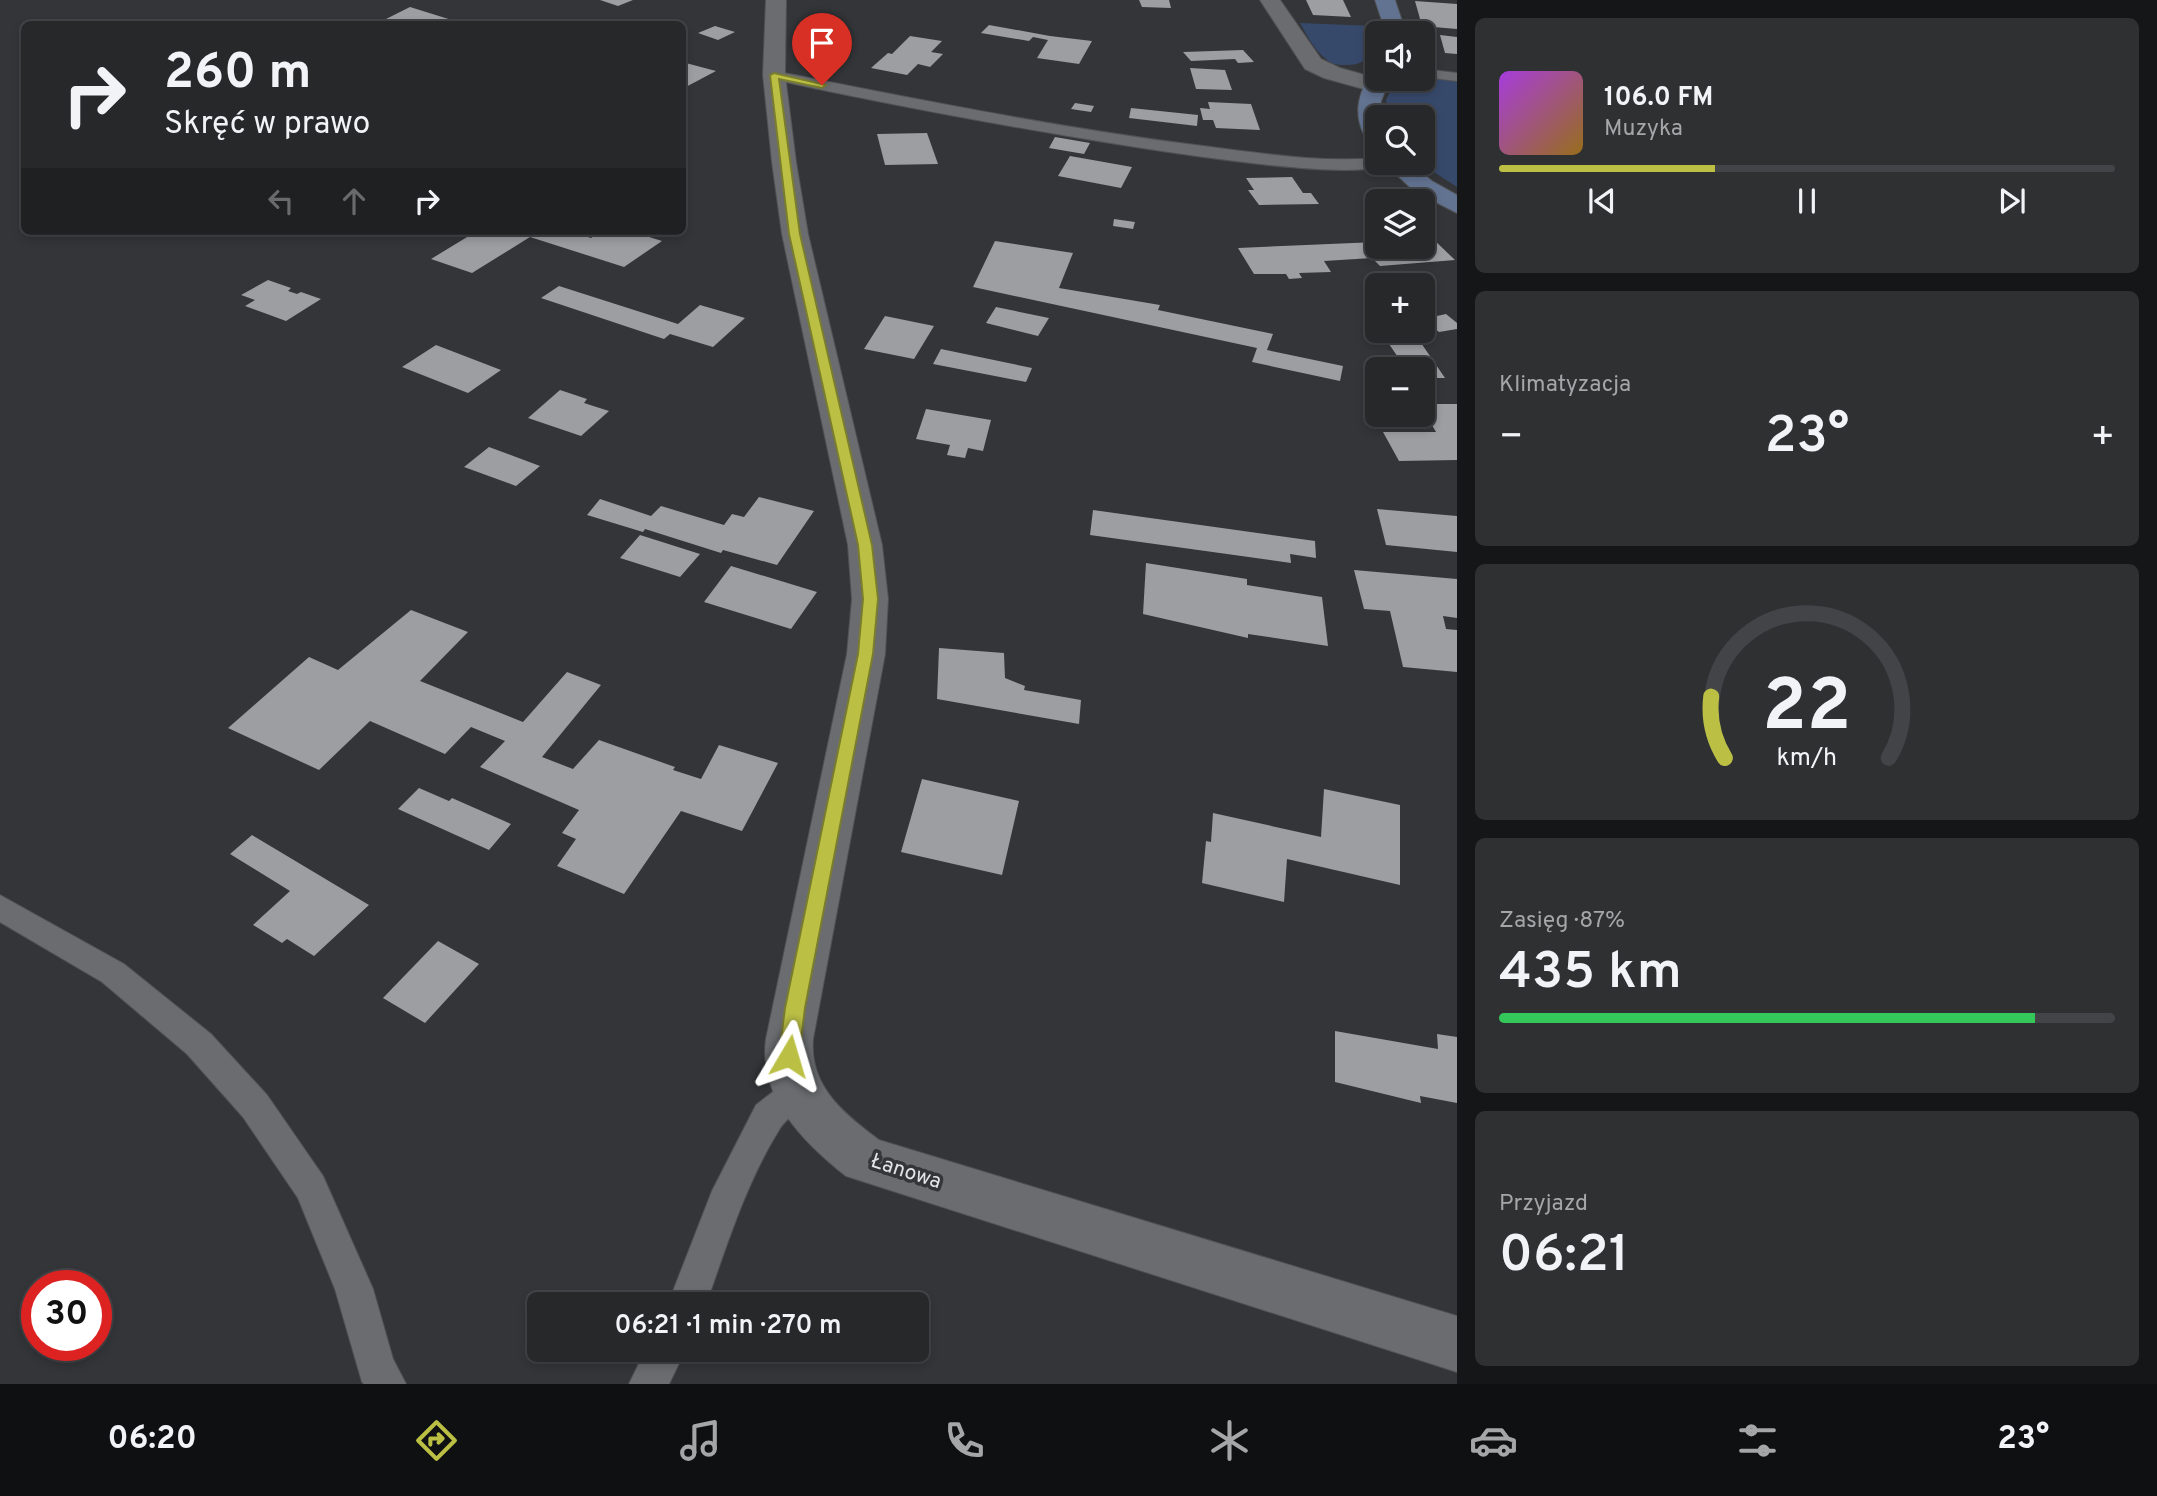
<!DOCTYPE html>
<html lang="pl">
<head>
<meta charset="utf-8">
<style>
  :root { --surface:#26282a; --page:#2e3032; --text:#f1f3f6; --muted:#a4a6a8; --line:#424447; --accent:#bbc045 }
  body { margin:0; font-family:Overpass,sans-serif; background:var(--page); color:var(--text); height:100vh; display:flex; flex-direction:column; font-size:26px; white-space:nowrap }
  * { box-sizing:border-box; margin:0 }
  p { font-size:23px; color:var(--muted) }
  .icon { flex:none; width:38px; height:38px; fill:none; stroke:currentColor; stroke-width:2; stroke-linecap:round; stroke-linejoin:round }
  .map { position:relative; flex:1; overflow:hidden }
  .side { display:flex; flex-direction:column; gap:18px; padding:18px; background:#151617; width:700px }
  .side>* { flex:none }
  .banner { position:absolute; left:21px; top:21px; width:665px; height:214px; border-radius:10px; box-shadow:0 4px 10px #0003,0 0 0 2px var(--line); background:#26282a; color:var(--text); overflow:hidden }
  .controls { position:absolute; left:1365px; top:21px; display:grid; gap:14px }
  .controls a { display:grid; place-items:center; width:70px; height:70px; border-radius:10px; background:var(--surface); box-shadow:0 4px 10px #0003,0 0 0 2px var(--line); font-size:35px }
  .speed { position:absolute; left:21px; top:1270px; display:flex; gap:14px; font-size:35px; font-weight:700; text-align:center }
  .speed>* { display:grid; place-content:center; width:91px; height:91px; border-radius:50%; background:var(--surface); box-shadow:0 4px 10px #0003,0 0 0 2px var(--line); line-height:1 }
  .speed .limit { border:10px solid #d22; background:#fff; color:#111 }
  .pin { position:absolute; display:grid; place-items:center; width:60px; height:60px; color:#fff; margin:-72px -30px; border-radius:50% 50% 50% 0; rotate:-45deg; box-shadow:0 0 7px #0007 }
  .pin .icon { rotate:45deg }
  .me { position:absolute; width:77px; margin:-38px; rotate:7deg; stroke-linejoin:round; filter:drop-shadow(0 0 5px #0008) }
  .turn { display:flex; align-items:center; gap:24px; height:147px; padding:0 28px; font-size:32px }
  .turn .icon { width:91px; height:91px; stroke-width:2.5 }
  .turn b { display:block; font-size:49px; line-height:60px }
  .lanes { display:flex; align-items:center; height:66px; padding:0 28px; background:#0003; justify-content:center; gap:35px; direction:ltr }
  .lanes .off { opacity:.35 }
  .big { font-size:52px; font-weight:600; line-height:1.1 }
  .side .tile { flex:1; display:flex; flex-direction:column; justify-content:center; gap:10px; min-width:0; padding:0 24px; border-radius:10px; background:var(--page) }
  .side .dial { align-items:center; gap:0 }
  .dial svg { height:182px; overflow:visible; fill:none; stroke:var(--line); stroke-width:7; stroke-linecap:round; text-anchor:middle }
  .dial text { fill:var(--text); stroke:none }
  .song { display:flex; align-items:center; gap:21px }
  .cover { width:84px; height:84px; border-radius:10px; background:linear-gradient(135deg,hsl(280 70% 55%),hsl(40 70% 35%)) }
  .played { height:7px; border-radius:4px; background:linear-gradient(90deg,var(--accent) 35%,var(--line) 35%) }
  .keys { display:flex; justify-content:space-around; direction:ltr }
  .heat { display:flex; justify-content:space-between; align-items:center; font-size:38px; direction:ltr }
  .charge { height:10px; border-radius:5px; background:linear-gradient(90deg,#34c759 87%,var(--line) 0) }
  .trip { position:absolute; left:527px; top:1292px; width:402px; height:70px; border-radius:10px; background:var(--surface); box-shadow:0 4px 10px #0003,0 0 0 2px var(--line); font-weight:600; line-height:70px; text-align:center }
  .dock { display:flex; height:112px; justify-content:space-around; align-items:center; background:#0f1011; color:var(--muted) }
  .dock .icon { width:49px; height:49px }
  .dock .active { color:var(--accent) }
  .dock b { font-size:32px; color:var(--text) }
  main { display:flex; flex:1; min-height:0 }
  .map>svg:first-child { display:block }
</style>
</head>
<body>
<main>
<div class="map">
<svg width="1457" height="1384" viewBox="0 0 1457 1384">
  <rect width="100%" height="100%" fill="#333538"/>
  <g fill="#37496b">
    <path d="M 1300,23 L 1373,26 C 1374,48 1372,65 1347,65 C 1339,65 1332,65 1326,59 C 1314,50 1307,35 1300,23 Z"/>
    <path d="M 1438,78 L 1457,80 L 1457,187 L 1420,163 L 1423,163 L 1423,117 L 1387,117 L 1386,100 L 1396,79 Z"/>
  </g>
  <g fill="#9c9ea2">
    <path d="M 600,0 L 633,0 L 618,6 Z"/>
    <path d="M 1139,0 L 1169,0 L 1171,8 L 1142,7 Z"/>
    <path d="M 1306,0 L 1343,0 L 1351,17 L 1313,15 Z"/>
    <path d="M 1415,1 L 1457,4 L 1457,29 L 1422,26 Z"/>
    <path d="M 410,7 L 455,21 L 446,24 L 389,24 L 380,22 Z"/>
    <path d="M 989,25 L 1050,36 L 1092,41 L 1079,64 L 1037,58 L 1048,40 L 1033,37 L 1029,41 L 981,33 Z"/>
    <path d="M 715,26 L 735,32 L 718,40 L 698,33 Z"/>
    <path d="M 1440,35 L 1457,37 L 1457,54 L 1445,53 Z"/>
    <path d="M 910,36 L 942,41 L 931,52 L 943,54 L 930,67 L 918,64 L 907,75 L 871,68 L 888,53 L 892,54 Z"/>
    <path d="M 1243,50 L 1254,62 L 1238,63 L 1235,59 L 1191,61 L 1183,52 Z"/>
    <path d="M 682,62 L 716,71 L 682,89 Z"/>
    <path d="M 1190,68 L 1225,70 L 1232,90 L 1196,89 Z"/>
    <path d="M 1208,102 L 1251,104 L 1260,130 L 1216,128 L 1213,120 L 1203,120 L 1200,108 L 1210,109 Z"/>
    <path d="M 1075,103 L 1094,106 L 1091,112 L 1071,109 Z"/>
    <path d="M 1131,108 L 1198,115 L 1197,126 L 1129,118 Z"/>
    <path d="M 927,133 L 938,164 L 885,165 L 877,134 Z"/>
    <path d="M 1055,137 L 1090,143 L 1084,154 L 1049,148 Z"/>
    <path d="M 1070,156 L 1132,167 L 1121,188 L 1058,176 Z"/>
    <path d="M 1292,177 L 1303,193 L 1311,193 L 1319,204 L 1259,205 L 1248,190 L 1254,190 L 1246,178 Z"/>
    <path d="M 1114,219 L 1135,222 L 1133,229 L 1113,226 Z"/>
    <path d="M 477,231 L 569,231 L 591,238 L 598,233 L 607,235 L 613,231 L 630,231 L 662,241 L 624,267 L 530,237 L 472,273 L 431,259 Z"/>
    <path d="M 1431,237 L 1455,260 L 1380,266 L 1372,258 L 1324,261 L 1331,272 L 1299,273 L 1302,278 L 1289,279 L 1286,274 L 1254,274 L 1238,248 L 1377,242 L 1377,247 L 1423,247 L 1423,238 Z"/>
    <path d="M 995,241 L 1073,253 L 1059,288 L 1160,305 L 1158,310 L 1273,334 L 1267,350 L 1343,366 L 1340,381 L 1252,362 L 1257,348 L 973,287 Z"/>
    <path d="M 268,280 L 291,288 L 288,291 L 297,294 L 301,292 L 321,299 L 286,321 L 245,306 L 255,300 L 241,295 Z"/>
    <path d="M 559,286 L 678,324 L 700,305 L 745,318 L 713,347 L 670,334 L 664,339 L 541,298 Z"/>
    <path d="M 996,307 L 1049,318 L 1038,336 L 986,323 Z"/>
    <path d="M 1446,314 L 1457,323 L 1457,329 L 1439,332 L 1423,319 Z"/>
    <path d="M 885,316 L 934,326 L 914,359 L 864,349 Z"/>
    <path d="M 1412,340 L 1419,340 L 1445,378 L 1423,378 L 1423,369 L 1406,369 L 1389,344 L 1414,342 Z"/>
    <path d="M 436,345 L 501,370 L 468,393 L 402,367 Z"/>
    <path d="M 941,349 L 1032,368 L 1026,382 L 933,364 Z"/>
    <path d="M 560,390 L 587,399 L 584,403 L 609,411 L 581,436 L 528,418 Z"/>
    <path d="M 1423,404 L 1457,404 L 1457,460 L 1399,461 L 1383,432 L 1436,432 L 1423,410 Z"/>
    <path d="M 926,409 L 991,420 L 983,451 L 968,448 L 965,458 L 947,455 L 950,445 L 916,439 Z"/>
    <path d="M 489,447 L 540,466 L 516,486 L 464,467 Z"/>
    <path d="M 759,497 L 814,511 L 777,565 L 723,550 L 721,553 L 645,529 L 643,532 L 587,515 L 600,499 L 651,516 L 661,506 L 724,525 L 732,514 L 744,517 Z"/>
    <path d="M 1377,509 L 1457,516 L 1457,552 L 1386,545 Z"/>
    <path d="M 1093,510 L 1315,541 L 1316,558 L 1290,554 L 1291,563 L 1090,535 Z"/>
    <path d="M 640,535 L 700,554 L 680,577 L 620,558 Z"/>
    <path d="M 1146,563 L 1247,579 L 1247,585 L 1322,597 L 1328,646 L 1248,634 L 1248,638 L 1143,614 Z"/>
    <path d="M 731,566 L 817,592 L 791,629 L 704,602 Z"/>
    <path d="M 1354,570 L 1457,579 L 1457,618 L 1443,616 L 1446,629 L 1457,630 L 1457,672 L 1403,667 L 1390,611 L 1364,609 Z"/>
    <path d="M 411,610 L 468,632 L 420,681 L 523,722 L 567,672 L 601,685 L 542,757 L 573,769 L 599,740 L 675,767 L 673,770 L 701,779 L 719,745 L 778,763 L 742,831 L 681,811 L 624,894 L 557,866 L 576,839 L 562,833 L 579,810 L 480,767 L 505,741 L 471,727 L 445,754 L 370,721 L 319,770 L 228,728 L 309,657 L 338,670 Z"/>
    <path d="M 939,648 L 1004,653 L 1005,678 L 1025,686 L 1024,690 L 1081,700 L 1079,724 L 937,699 Z"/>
    <path d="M 922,779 L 1019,801 L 1002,875 L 901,852 Z"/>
    <path d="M 419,788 L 449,801 L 452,798 L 511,824 L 489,850 L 398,809 Z"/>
    <path d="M 1324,789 L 1400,805 L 1400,885 L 1287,859 L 1284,902 L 1202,883 L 1206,841 L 1211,842 L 1213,813 L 1321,837 Z"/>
    <path d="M 252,835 L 369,905 L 314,956 L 287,939 L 282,943 L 253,925 L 290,891 L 230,854 Z"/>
    <path d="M 438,941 L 479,964 L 425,1023 L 383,998 Z"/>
    <path d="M 1335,1031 L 1438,1049 L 1437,1034 L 1457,1037 L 1457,1103 L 1420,1096 L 1421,1103 L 1335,1082 Z"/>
  </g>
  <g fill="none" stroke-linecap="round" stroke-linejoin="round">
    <defs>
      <g id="lane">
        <path d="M 1423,69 L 1457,73 L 1457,81 L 1423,77 Z"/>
        <path d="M 774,71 C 916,99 1058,128 1203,146 C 1260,153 1319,163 1377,158 L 1377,163 L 1385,163 C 1354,197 839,96 769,78 L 767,75 L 769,72 Z"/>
        <path d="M 0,895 L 124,964 L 211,1034 L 267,1095 L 323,1176 L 373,1289 L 393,1359 L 406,1384 L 364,1384 L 362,1382 L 335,1289 L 298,1198 L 243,1117 L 187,1054 L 102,982 L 0,922 Z"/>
        <path d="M 799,1077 L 811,1081 L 816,1092 C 808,1109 788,1114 779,1130 C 746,1183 727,1245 706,1304 L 668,1304 L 712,1191 L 756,1105 L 787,1081 Z"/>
        <path d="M 646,1349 L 686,1349 L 669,1384 L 629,1384 Z"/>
      </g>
      <g id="street">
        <path d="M 766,0 L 786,0 L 785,75 L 796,162 L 808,234 L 882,545 L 888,599 L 885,654 L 813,1039 C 809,1086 844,1114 879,1140 L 1457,1316 L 1457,1372 L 846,1176 C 804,1143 758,1097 766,1039 L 847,654 L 852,599 L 848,545 L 782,234 L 772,162 L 763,75 Z"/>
        <path d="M 1260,0 L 1280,0 L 1321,59 L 1340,68 L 1383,80 L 1386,85 L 1383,90 L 1367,90 L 1324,78 L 1305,69 Z"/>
      </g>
      <g id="secondary">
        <path d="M 1375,0 L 1395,0 L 1406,33 L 1386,33 Z"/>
        <path d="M 1377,73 L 1377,79 L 1390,79 L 1381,101 L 1381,117 L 1377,117 L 1377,145 L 1369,143 C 1353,120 1356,96 1371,74 Z"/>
        <path d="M 1384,163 L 1410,163 L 1432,181 L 1457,195 L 1457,213 L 1414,191 Z"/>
      </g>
    </defs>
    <use href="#lane" stroke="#4f5153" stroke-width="2"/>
    <use href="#street" stroke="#4f5153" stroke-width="2"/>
    <use href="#secondary" stroke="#4f5153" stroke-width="2"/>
    <use href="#lane" fill="#6a6c6f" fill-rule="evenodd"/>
    <use href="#street" fill="#6a6c6f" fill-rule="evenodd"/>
    <use href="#secondary" fill="#627391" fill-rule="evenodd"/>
  </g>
  <path fill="#bbc045" stroke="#7a7d2d" stroke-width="2" d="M 774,73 L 826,85 L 822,88 L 779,79 L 800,234 L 872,545 L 878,599 L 873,654 L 805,1008 L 799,1056 L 796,1062 L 789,1065 L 781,1062 L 779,1056 L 785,1008 L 858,654 L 863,599 L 858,545 L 789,234 L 770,75 Z"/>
  <g text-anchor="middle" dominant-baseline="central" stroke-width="7" stroke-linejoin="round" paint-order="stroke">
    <g font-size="21" fill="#e3e4e6" stroke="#333538">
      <text transform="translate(906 1172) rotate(18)">Łanowa</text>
    </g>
  </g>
</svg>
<div class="controls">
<a><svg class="icon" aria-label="sound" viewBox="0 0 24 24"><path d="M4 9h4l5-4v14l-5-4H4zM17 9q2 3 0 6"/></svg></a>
<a><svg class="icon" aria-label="search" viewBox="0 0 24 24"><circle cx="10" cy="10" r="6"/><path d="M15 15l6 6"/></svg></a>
<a><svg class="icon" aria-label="layers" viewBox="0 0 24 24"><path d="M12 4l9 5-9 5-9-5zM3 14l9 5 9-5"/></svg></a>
<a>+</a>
<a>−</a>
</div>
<div class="speed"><div class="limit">30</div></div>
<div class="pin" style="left:822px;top:85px;background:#d93025"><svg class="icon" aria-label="arrive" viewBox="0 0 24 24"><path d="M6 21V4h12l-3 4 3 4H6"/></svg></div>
<svg class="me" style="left:789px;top:1056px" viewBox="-20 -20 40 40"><path d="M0-17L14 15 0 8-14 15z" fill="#bbc045" stroke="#fff" stroke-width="4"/></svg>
<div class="trip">06:21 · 1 min · 270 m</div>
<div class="banner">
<div class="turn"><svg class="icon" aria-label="right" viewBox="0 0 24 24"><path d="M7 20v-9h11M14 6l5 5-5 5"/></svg><div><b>260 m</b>Skręć w prawo</div></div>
<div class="lanes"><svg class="icon off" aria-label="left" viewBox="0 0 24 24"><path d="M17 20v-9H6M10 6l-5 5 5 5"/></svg><svg class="icon off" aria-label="ahead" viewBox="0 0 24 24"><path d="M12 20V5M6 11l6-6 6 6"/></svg><svg class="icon" aria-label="right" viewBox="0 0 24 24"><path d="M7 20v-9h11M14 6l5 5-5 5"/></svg></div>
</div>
</div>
<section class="side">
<div class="tile">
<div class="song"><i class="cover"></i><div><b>106.0 FM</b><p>Muzyka</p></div></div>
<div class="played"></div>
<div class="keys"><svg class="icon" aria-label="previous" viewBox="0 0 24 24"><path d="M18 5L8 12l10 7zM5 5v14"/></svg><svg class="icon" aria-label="pause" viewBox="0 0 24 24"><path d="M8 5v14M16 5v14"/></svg><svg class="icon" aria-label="next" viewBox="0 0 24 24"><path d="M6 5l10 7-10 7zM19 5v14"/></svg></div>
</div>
<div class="tile"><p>Klimatyzacja</p>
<div class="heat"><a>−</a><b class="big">23°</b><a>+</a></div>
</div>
<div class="tile dial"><svg viewBox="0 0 100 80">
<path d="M14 69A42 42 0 1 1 86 69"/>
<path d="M14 69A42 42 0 0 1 8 42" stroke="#bbc045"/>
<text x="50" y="56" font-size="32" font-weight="700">22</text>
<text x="50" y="72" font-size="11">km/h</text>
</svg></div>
<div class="tile"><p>Zasięg · 87%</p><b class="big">435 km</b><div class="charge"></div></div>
<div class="tile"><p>Przyjazd</p><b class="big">06:21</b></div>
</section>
</main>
<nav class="dock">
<b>06:20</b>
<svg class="icon active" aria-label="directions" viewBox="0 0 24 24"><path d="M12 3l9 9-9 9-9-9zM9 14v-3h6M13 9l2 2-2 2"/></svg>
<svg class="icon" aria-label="music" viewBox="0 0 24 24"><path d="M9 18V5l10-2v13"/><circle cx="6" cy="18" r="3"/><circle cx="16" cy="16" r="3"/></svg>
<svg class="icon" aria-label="phone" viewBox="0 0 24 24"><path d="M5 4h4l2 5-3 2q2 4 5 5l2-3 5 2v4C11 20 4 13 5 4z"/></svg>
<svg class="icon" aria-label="climate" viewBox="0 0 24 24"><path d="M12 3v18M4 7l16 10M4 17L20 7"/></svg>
<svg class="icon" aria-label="car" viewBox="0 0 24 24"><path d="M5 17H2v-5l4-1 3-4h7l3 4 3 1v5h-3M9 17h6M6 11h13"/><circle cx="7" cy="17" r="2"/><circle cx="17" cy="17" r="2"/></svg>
<svg class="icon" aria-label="filters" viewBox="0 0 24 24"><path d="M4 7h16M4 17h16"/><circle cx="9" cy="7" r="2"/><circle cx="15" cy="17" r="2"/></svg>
<b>23°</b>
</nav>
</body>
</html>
